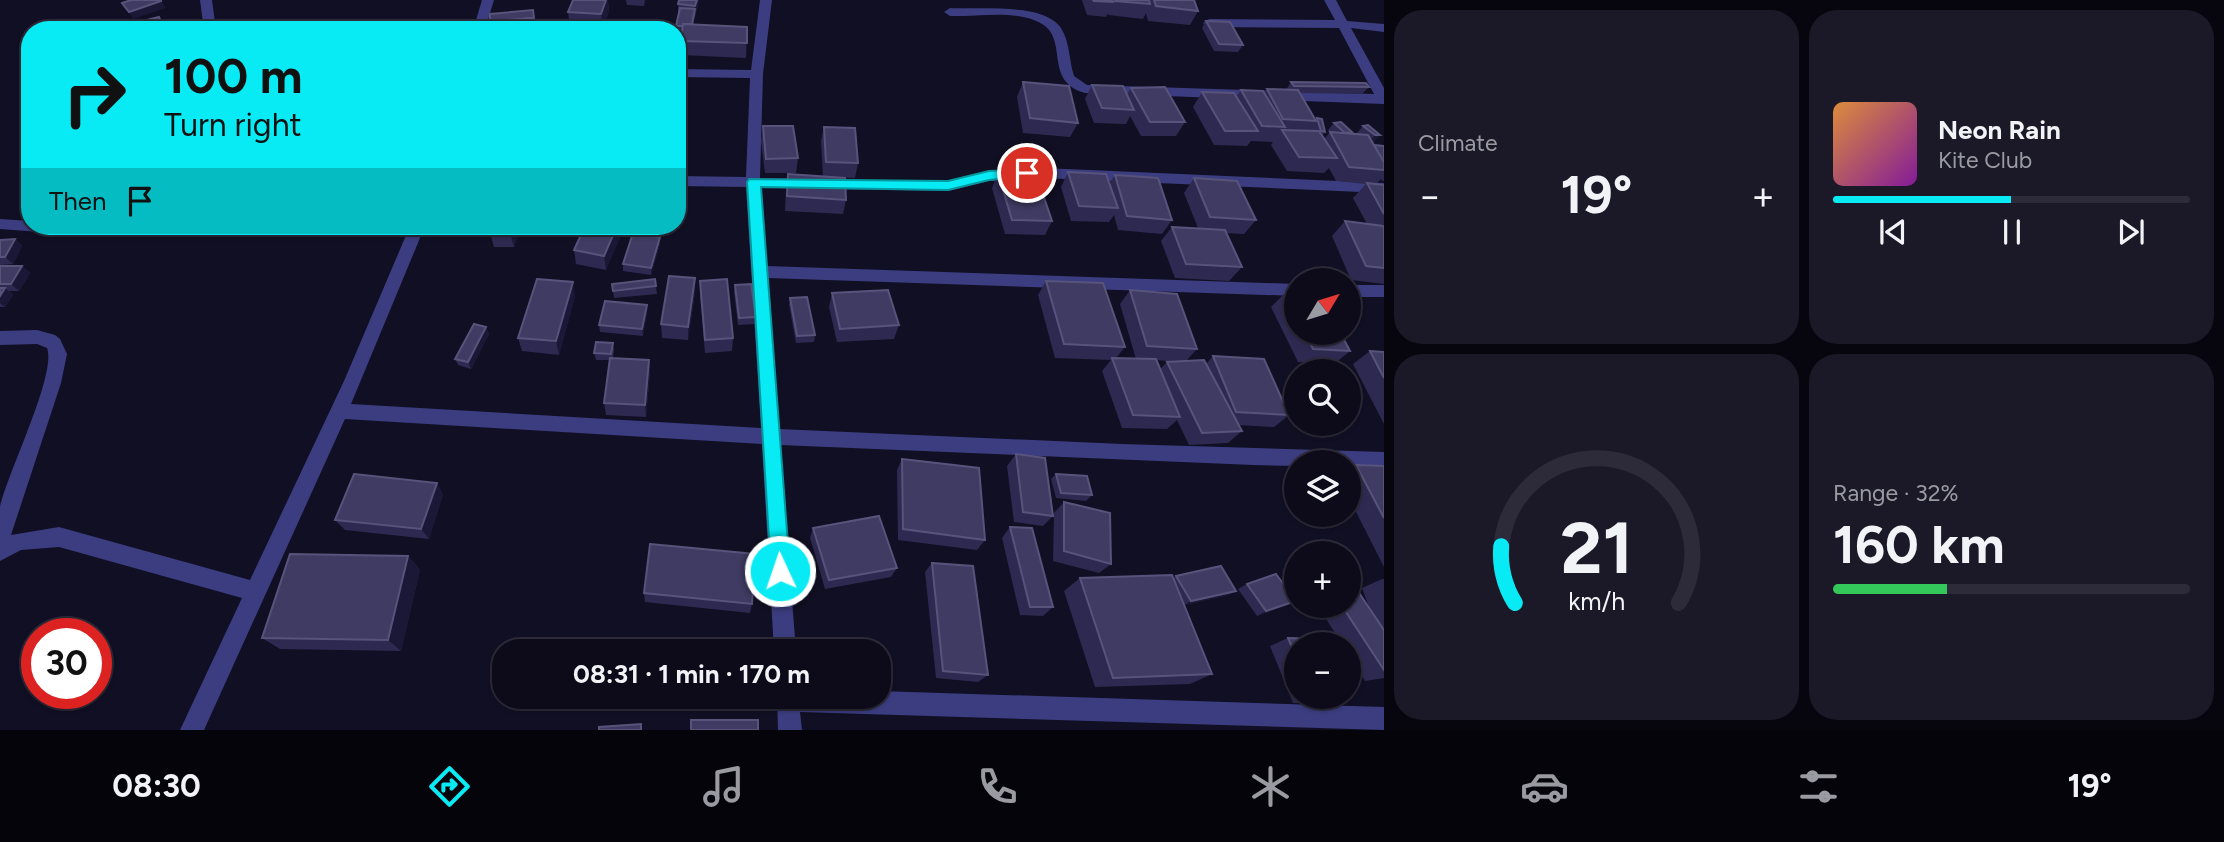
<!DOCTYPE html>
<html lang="en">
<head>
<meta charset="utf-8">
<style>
  :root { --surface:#0d0b1a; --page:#1b1927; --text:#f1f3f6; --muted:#9a9ba2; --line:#2d2b39; --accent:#08ebf4 }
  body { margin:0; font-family:Figtree,sans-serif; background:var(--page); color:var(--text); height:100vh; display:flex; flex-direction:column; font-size:26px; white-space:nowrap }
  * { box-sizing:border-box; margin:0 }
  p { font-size:23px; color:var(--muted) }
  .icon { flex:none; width:38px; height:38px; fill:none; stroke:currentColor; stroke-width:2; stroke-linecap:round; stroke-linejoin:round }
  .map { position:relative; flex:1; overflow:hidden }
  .details { display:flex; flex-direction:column; gap:10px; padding:10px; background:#07060e; width:840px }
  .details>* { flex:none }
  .banner { position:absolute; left:21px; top:21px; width:665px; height:214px; border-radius:28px; box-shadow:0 2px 5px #0004,0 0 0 2px var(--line); background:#08ebf4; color:#111; overflow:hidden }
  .needle { width:46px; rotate:52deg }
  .tools { position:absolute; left:1284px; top:268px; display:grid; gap:14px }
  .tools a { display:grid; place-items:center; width:77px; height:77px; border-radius:50%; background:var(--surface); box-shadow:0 2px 5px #0004,0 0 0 2px var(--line); font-size:35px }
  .speed { position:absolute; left:21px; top:618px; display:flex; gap:14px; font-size:35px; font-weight:700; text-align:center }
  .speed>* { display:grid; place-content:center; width:91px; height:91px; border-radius:50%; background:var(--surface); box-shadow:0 2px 5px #0004,0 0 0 2px var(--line); line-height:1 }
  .speed .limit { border:10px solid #d22; background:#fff; color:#111 }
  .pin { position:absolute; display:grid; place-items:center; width:60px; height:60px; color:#fff; margin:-30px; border:4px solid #fff; border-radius:50%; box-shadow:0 2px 7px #0007 }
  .me { position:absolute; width:77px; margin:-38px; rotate:357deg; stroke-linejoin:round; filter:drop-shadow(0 0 5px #0008) }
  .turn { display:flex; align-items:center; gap:24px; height:147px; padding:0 28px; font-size:32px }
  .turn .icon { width:91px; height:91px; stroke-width:2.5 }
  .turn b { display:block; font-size:49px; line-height:60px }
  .then { display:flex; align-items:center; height:66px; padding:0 28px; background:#0003; gap:14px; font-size:26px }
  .big { font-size:52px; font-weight:700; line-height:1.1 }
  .details .tile { flex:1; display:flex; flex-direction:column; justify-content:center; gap:10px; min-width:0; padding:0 24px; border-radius:28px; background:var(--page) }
  .details .dial { align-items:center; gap:0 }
  .dial svg { height:182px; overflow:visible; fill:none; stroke:var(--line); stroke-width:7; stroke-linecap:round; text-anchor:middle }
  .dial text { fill:var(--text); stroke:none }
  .song { display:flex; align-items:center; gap:21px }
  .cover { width:84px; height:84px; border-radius:10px; background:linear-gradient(135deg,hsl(30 70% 55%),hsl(290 70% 35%)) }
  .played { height:7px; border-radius:4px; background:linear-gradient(90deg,var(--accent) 50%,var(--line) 50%) }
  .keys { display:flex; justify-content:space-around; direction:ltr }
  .heat { display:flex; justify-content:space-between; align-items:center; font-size:38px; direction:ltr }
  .charge { height:10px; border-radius:5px; background:linear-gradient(90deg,#34c759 32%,var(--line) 0) }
  .details .tiles { flex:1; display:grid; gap:10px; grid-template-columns:repeat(2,1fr) }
  .trip { position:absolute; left:492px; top:639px; width:399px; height:70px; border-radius:28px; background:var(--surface); box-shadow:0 2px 5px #0004,0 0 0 2px var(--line); font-weight:700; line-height:70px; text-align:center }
  .menu { display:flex; height:112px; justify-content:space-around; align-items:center; background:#05040a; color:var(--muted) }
  .menu .icon { width:49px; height:49px }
  .menu .active { color:var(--accent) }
  .menu b { font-size:32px; color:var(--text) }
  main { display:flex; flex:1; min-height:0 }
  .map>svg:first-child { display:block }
</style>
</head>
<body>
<main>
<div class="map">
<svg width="1384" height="730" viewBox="0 0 1384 730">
  <rect width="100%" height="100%" fill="#110f23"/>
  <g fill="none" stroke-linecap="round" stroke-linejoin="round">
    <g fill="#3b3d80" fill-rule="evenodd">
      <path d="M 200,0 L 212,0 L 216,30 L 204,30 Z"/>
      <path d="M 482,0 L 494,0 L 485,30 L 473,30 Z"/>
      <path d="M 760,0 L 772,0 L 763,74 L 760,178 L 949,181 L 989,171 L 1043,168 L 1384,183 L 1384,193 L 1043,178 L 989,181 L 949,191 L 761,188 L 767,266 L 1297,284 L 1297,296 L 768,278 L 779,429 L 1122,444 L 1384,452 L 1384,468 L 1349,468 L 1349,462 L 1297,462 L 1297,466 L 1253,465 L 780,445 L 796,651 L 774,651 L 762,444 L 345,419 L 204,730 L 180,730 L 242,598 L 59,547 L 21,550 L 0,561 C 0,544 0,524 0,507 C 7,474 57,374 47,348 L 37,344 L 0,345 L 0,331 L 37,330 L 55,335 L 60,339 L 67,354 L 61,383 L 11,535 L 59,527 L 250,580 L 344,381 L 410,226 L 425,226 L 351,404 L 761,428 L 746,187 L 677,186 L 677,176 L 746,177 L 750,78 L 677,77 L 677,69 L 751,70 Z"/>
      <path d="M 1324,0 L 1336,0 L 1347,21 L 1384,24 L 1384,32 L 1351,28 L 1384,88 L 1384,104 L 1085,93 C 1043,81 1069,40 1042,24 C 1018,9 977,17 950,16 L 944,12 L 950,8 C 978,10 1043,2 1061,28 C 1070,42 1069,61 1074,76 L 1087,85 L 1374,94 L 1339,28 L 1209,27 L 1203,23 L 1209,19 L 1335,20 Z"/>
      <path d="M 308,19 L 318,21 L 326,30 L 313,30 L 308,27 L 250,30 L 256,26 Z"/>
      <path d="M 0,219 L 30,221 L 30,226 L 84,226 L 81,230 L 67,234 L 0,229 Z"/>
      <rect x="1349" y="285" width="35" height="12"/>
      <path d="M 878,691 L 1384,707 L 1384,730 L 800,712 L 802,730 L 778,730 L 777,696 L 878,696 Z"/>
    </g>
  </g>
  <g fill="#2e2950" fill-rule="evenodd">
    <path d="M 573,0 L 608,0 L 609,11 L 603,29 L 570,27 L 568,12 Z"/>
    <path d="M 626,0 L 645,0 L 644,6 L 627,5 Z"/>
    <path d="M 699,0 L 693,25 L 747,27 L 746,58 L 681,55 L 682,34 L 677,33 L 677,30 L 676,30 L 679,12 L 678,12 L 678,4 Z"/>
    <path d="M 1082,0 L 1194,0 L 1198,11 L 1190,25 L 1148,21 L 1146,13 L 1143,19 L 1108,15 L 1108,13 L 1106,17 L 1087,15 Z"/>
    <path d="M 533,10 L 535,26 L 533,26 L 533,30 L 484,30 L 490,22 Z"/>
    <path d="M 1206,21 L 1243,45 L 1238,52 L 1214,51 L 1202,28 Z"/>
    <path d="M 1023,82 L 1078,123 L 1070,137 L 1023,133 L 1017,97 Z"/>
    <path d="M 1291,82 L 1369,87 L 1362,94 L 1300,93 L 1316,120 L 1317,118 L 1325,132 L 1322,136 L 1324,139 L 1330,132 L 1328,130 L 1334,123 L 1352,132 L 1351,134 L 1357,134 L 1357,133 L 1363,126 L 1380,135 L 1373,142 L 1374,145 L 1384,146 L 1384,181 L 1382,181 L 1381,179 L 1376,184 L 1384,185 L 1384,284 L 1351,280 L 1332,236 L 1345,221 L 1367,224 L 1353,198 L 1366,184 L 1336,181 L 1329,168 L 1324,173 L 1287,171 L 1271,145 L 1273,142 L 1251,141 L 1247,146 L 1214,145 L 1193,107 L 1202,92 L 1236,97 L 1241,90 L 1264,93 L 1267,89 L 1286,90 Z"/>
    <path d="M 1092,85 L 1127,94 L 1131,88 L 1185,122 L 1176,136 L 1141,136 L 1130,116 L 1126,124 L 1094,123 L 1085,99 Z"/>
    <path d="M 763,126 L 798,158 L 796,173 L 765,173 L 761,141 Z"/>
    <path d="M 824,127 L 858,163 L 855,178 L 823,177 L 821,141 Z"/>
    <path d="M 1068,172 L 1109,184 L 1115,175 L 1172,220 L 1162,234 L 1118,230 L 1114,215 L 1109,222 L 1071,221 L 1061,187 Z"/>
    <path d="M 998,173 L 1052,221 L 1045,235 L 1005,234 L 992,188 Z"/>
    <path d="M 788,174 L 846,200 L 843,214 L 785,211 L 786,189 Z"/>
    <path d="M 1194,178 L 1256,220 L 1244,234 L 1226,233 L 1242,267 L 1229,281 L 1175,278 L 1161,241 L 1172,227 L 1198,228 L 1184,193 Z"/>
    <path d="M 520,226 L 514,247 L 494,247 L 490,233 Z"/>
    <path d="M 623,230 L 606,270 L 576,264 L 574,250 Z"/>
    <path d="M 660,237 L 660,244 L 651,275 L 623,271 L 623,264 Z"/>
    <path d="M 15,239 L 22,246 L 13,264 L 0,265 L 0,240 Z"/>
    <path d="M 0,266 L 22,266 L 30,273 L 19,291 L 9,291 L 13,295 L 5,307 L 0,307 Z"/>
    <path d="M 655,279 L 657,294 L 614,298 L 612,284 Z"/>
    <path d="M 700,281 L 733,338 L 732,351 L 705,353 L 700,295 Z"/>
    <path d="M 1046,281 L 1125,347 L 1116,358 L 1136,359 L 1120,304 L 1130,290 L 1197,349 L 1186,361 L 1206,364 L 1213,356 L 1289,415 L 1274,427 L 1239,425 L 1242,431 L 1228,443 L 1189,445 L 1177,420 L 1167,429 L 1122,428 L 1102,371 L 1111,360 L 1055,358 L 1038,295 ZM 1157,360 L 1176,362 L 1167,362 L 1160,369 Z"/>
    <path d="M 735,285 L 756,317 L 755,324 L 738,325 L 734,292 Z"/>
    <path d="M 695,292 L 688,340 L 662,338 L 661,324 Z"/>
    <path d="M 832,293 L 899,325 L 894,339 L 837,342 L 829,307 Z"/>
    <path d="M 1285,293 L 1297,294 L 1297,332 L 1340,332 L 1350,351 L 1334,364 L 1298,362 L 1271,307 Z"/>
    <path d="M 575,296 L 559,355 L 522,351 L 518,338 Z"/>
    <path d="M 790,298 L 815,335 L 814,342 L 796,343 L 789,305 Z"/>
    <path d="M 647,305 L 647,312 L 643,336 L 600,332 L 599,325 Z"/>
    <path d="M 486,327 L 489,334 L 471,369 L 458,365 L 455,359 Z"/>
    <path d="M 613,343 L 614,350 L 613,358 L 649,360 L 650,373 L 646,417 L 606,415 L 604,403 L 609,360 L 596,360 L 594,353 Z"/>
    <path d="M 1370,351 L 1384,352 L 1384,424 L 1353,364 Z"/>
    <path d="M 1016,454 L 1053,516 L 1043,526 L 1014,522 L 1007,466 Z"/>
    <path d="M 902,459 L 985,540 L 977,550 L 898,540 L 897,470 Z"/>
    <path d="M 1356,465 L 1384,466 L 1384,567 L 1349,498 L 1349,469 Z"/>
    <path d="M 1056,474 L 1092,495 L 1086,501 L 1056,498 L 1051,479 Z"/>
    <path d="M 443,494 L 429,539 L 345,530 L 335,520 Z"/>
    <path d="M 1064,502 L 1111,564 L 1099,573 L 1053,561 L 1054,513 Z"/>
    <path d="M 1010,527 L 1053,607 L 1043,616 L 1020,615 L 1002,538 Z"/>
    <path d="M 813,528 L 897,568 L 891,577 L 825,589 L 810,538 Z"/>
    <path d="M 408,556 L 420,570 L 401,651 L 280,649 L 262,638 Z"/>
    <path d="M 932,563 L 988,675 L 978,682 L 936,678 L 925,572 Z"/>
    <path d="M 1176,576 L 1236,591 L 1228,595 L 1184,605 L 1212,674 L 1190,684 L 1095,687 L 1064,591 L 1080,578 L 1173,578 Z"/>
    <path d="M 1382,579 L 1384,579 L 1384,678 L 1365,681 L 1349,656 L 1349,644 L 1342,644 L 1318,606 L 1349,606 L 1369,607 L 1362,588 Z"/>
    <path d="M 1247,584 L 1287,605 L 1257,616 L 1238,589 Z"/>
    <path d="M 644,593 L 752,604 L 750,613 L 645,602 Z"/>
    <path d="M 1288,638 L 1297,644 L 1297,696 L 1350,697 L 1329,703 L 1293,703 L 1270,646 Z"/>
  </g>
  <g fill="#1b1736">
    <path d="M 606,0 L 608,0 L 609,11 L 603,29 L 601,14 Z"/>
    <path d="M 697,0 L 699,0 L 695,14 L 695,6 Z"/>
    <path d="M 161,1 L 166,8 L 133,19 L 129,12 Z"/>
    <path d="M 159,17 L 166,30 L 148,30 Z"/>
    <path d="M 185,20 L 190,28 L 188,30 L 178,30 Z"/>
    <path d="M 1375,135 L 1380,135 L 1373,142 L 1368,143 Z"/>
    <path d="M 512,226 L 520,226 L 514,247 L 510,233 Z"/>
    <path d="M 617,226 L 623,226 L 623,230 L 606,270 L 604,256 Z"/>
    <path d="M 660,237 L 660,244 L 651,275 L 651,268 Z"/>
    <path d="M 15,239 L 22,246 L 13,264 L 5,257 Z"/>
    <path d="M 22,266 L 30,273 L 19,291 L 11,284 Z"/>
    <path d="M 695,278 L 695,292 L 688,340 L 688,327 Z"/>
    <path d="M 573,282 L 575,296 L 559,355 L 556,341 Z"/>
    <path d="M 5,288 L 13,295 L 5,307 L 0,303 L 0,296 Z"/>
    <path d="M 647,305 L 647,312 L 643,336 L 642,329 Z"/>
    <path d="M 486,327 L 489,334 L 471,369 L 468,362 Z"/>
    <path d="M 649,360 L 650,373 L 646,417 L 645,405 Z"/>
    <path d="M 437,483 L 443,494 L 429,539 L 421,529 Z"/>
    <path d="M 408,556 L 420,570 L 401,651 L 388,640 Z"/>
    <path d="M 1236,591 L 1228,595 L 1183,606 L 1191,601 Z"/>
    <path d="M 1296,601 L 1287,605 L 1257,616 L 1266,611 Z"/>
  </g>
  <g fill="#403b63" stroke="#57537b" stroke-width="2">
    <path d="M 131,0 L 161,0 L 161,1 L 129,12 L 122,3 Z"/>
    <path d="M 573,0 L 606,0 L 601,14 L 568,12 Z"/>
    <path d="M 679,0 L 697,0 L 695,6 L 678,4 Z"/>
    <path d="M 1093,0 L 1112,0 L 1113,2 L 1094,1 Z"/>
    <path d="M 1115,0 L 1149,0 L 1150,4 L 1115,1 Z"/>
    <path d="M 1154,0 L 1194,0 L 1198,11 L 1156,6 Z"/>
    <path d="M 680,8 L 695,9 L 692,24 L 683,24 L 683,26 L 676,26 Z"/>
    <path d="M 533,10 L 534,18 L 490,22 L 490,14 Z"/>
    <path d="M 159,17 L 163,26 L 148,30 L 133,30 L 131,24 Z"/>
    <path d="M 531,18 L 532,30 L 484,30 L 484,22 Z"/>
    <path d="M 176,20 L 185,20 L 178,30 L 169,30 Z"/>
    <path d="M 1206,21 L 1230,22 L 1243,45 L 1219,44 Z"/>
    <path d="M 683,24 L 747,27 L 747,43 L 681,41 Z"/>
    <path d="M 1023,82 L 1069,86 L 1078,123 L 1030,118 Z"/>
    <path d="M 1291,82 L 1366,83 L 1369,87 L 1294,86 Z"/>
    <path d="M 1092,85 L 1123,86 L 1134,110 L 1102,108 Z"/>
    <path d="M 1165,87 L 1185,122 L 1150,122 L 1131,88 Z"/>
    <path d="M 1267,89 L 1298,90 L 1316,121 L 1283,119 Z"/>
    <path d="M 1241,90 L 1263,91 L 1285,127 L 1262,126 Z"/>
    <path d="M 1202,92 L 1234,93 L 1258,131 L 1225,131 Z"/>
    <path d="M 1317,118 L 1322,119 L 1325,132 L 1321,131 Z"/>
    <path d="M 1341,122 L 1352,132 L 1345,133 L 1334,123 Z"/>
    <path d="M 1368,125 L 1380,135 L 1375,135 L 1363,126 Z"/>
    <path d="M 763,126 L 793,126 L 798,158 L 766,159 Z"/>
    <path d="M 824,127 L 855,128 L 858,163 L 826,162 Z"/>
    <path d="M 1282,130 L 1319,131 L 1337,158 L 1299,157 Z"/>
    <path d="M 1330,132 L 1368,135 L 1384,162 L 1384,170 L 1349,167 Z"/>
    <path d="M 1374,145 L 1384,146 L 1384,162 Z"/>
    <path d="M 30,170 L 30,177 L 25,177 Z"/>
    <path d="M 1068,172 L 1106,174 L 1118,208 L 1079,206 Z"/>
    <path d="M 998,173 L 1036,174 L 1052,221 L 1012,220 Z"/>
    <path d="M 788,174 L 845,178 L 846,200 L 787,196 Z"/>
    <path d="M 1115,175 L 1158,178 L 1172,220 L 1127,216 Z"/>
    <path d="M 1194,178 L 1237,181 L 1256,220 L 1210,217 Z"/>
    <path d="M 1367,183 L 1384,185 L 1384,214 Z"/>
    <path d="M 30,202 L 30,210 L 24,210 Z"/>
    <path d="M 1345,221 L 1383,226 L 1384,228 L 1384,268 L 1366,266 Z"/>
    <path d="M 492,226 L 512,226 L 510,233 L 490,233 Z"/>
    <path d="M 585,226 L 617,226 L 604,256 L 574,250 Z"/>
    <path d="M 1172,227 L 1225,230 L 1242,267 L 1186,264 Z"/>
    <path d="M 633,233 L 660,237 L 651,268 L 623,264 Z"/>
    <path d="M 15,239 L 5,257 L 0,257 L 0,240 Z"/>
    <path d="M 0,266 L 22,266 L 11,284 L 0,284 Z"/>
    <path d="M 669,276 L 695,278 L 688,327 L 661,324 Z"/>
    <path d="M 537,279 L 573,282 L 556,341 L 518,338 Z"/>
    <path d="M 655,279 L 656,286 L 613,291 L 612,284 Z"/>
    <path d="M 727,279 L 733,338 L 705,340 L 700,281 Z"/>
    <path d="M 1046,281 L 1103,283 L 1125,347 L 1064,344 Z"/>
    <path d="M 751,284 L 756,317 L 739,318 L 735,285 Z"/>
    <path d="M 0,288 L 5,288 L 0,296 Z"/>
    <path d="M 888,290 L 899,325 L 840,329 L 832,293 Z"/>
    <path d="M 1130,290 L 1177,294 L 1197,349 L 1147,346 Z"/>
    <path d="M 1285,293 L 1297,294 L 1297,317 Z"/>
    <path d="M 807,297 L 815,335 L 797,336 L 790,298 Z"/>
    <path d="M 605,301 L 647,305 L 642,329 L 599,325 Z"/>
    <path d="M 474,324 L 486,327 L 468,362 L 455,359 Z"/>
    <path d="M 1305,332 L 1340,332 L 1350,351 L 1313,349 Z"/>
    <path d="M 596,342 L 613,343 L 611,354 L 594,353 Z"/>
    <path d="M 1370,351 L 1384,352 L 1384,378 Z"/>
    <path d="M 1213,356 L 1264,359 L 1289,415 L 1236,412 Z"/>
    <path d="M 610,358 L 649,360 L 645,405 L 604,403 Z"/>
    <path d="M 1112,358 L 1156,359 L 1180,417 L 1133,415 Z"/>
    <path d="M 1204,360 L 1242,431 L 1202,433 L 1167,362 Z"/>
    <path d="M 1016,454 L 1045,458 L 1053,516 L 1023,512 Z"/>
    <path d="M 902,459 L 979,468 L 985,540 L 903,529 Z"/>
    <path d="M 1356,465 L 1384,466 L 1384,518 Z"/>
    <path d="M 354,474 L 437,483 L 421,529 L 335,520 Z"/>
    <path d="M 1056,474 L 1087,476 L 1092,495 L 1061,493 Z"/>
    <path d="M 1064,502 L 1110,513 L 1111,564 L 1064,551 Z"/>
    <path d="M 879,516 L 897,568 L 829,580 L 813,528 Z"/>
    <path d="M 1010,527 L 1032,528 L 1053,607 L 1030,607 Z"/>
    <path d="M 650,544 L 755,554 L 752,604 L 644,593 Z"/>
    <path d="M 290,554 L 408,556 L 388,640 L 262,638 Z"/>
    <path d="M 932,563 L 973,566 L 988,675 L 943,671 Z"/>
    <path d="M 1221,566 L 1236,591 L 1191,601 L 1176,576 Z"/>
    <path d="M 1276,574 L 1296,601 L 1266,611 L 1247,584 Z"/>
    <path d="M 1172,575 L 1212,674 L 1113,678 L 1080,578 Z"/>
    <path d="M 1349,578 L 1384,630 L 1384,670 L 1342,606 L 1349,606 Z"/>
    <path d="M 1288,638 L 1323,639 L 1326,644 L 1297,644 L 1297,659 Z"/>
    <rect x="691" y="720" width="67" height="10"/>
    <path d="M 641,724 L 641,730 L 599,730 L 599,727 Z"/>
  </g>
  <path fill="#08ebf4" stroke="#05999f" stroke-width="2" d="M 1027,169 L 1033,173 L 1031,176 L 989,180 L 948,190 L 761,187 L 790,571 L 787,578 L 780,580 L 774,578 L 771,571 L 747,182 L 749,179 L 948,181 L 989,171 Z"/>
</svg>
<div class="tools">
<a><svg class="needle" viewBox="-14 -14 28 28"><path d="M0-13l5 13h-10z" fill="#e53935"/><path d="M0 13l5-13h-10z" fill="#9a9ba2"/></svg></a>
<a><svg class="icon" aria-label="search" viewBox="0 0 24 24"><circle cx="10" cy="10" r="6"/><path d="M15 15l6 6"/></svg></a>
<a><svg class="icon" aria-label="layers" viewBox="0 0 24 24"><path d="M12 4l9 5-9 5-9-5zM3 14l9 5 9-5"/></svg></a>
<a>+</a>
<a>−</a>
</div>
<div class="speed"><div class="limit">30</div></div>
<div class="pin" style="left:1027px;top:173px;background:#d93025"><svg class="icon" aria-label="arrive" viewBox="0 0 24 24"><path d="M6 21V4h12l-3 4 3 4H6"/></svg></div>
<svg class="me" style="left:780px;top:571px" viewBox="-20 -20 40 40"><circle r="17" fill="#08ebf4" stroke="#fff" stroke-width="3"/><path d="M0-11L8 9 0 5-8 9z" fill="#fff"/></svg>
<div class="trip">08:31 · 1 min · 170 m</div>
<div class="banner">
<div class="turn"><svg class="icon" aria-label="right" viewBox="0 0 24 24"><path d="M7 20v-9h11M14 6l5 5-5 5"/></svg><div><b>100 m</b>Turn right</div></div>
<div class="then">Then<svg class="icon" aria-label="arrive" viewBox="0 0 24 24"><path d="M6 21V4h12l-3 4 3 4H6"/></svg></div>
</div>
</div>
<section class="details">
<div class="tiles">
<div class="tile"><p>Climate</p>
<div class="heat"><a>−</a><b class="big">19°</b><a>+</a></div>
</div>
<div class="tile">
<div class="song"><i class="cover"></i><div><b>Neon Rain</b><p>Kite Club</p></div></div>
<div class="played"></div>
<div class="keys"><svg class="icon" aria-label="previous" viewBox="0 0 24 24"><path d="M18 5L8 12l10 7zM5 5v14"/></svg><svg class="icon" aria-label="pause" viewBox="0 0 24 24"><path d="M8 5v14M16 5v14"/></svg><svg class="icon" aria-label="next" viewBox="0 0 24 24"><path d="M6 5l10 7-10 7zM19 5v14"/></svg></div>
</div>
<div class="tile dial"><svg viewBox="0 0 100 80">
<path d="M14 69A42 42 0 1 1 86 69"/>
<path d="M14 69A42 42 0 0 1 8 44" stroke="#08ebf4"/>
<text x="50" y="56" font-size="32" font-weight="700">21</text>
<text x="50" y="72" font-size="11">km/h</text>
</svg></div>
<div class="tile"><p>Range · 32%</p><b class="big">160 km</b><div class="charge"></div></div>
</div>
</section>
</main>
<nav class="menu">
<b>08:30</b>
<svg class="icon active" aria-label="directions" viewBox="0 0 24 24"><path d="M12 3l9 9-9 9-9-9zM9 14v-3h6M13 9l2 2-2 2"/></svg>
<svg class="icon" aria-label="music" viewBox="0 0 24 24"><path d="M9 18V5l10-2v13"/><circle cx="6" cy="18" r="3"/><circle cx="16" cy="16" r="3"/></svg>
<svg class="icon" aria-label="phone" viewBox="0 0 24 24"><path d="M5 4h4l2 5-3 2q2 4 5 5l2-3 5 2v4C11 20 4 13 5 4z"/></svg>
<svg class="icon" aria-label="climate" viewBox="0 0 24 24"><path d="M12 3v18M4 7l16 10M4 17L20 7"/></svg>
<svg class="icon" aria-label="car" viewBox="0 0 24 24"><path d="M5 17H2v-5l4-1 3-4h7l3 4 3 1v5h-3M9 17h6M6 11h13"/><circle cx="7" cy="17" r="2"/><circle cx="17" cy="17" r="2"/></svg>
<svg class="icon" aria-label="filters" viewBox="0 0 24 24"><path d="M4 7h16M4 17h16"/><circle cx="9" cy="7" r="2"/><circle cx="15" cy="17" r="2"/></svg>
<b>19°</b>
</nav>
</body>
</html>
